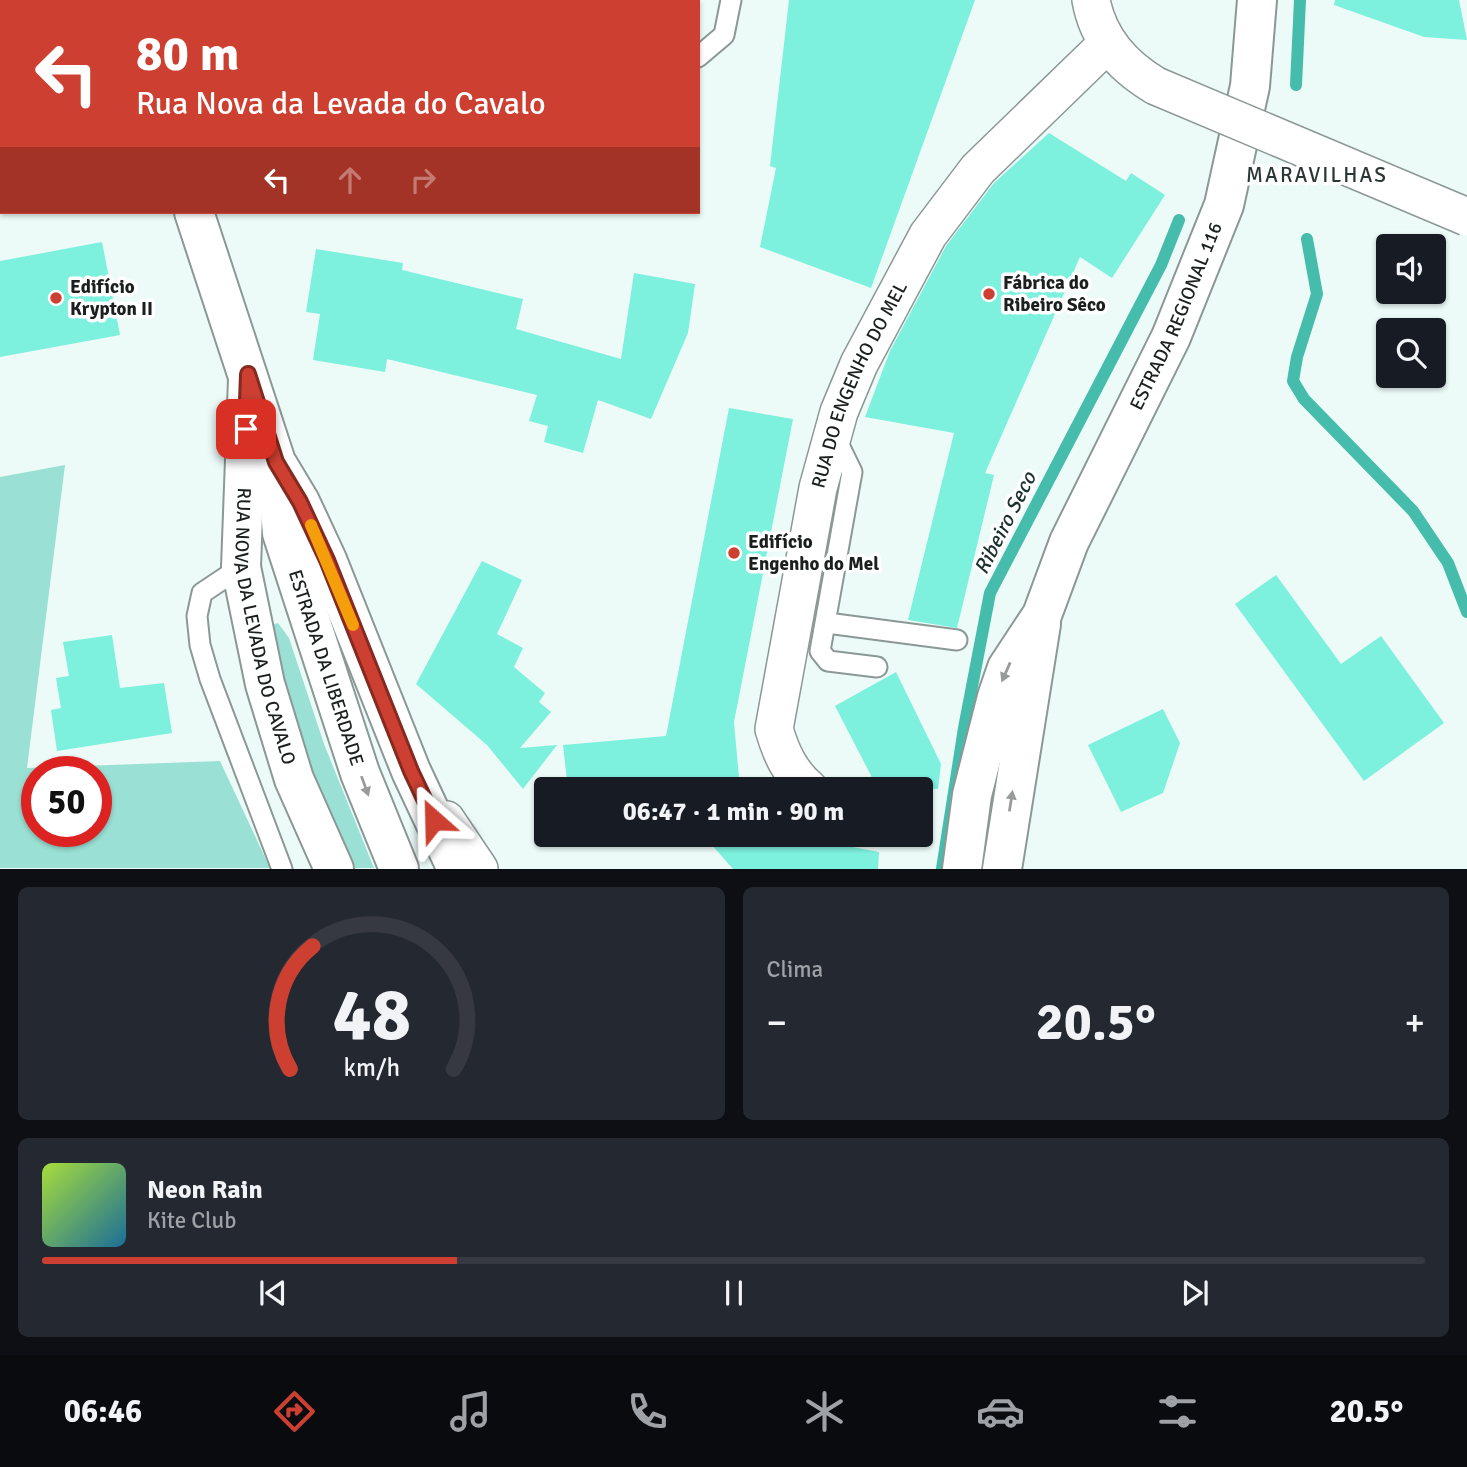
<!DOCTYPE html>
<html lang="pt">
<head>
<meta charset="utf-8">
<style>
  :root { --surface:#171b24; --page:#242831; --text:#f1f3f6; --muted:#9ea1a6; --line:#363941; --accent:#cd4031 }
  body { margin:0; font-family:Signika,sans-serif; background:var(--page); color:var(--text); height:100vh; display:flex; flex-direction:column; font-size:26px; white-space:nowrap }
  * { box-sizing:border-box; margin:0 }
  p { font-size:23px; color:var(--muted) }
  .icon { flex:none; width:38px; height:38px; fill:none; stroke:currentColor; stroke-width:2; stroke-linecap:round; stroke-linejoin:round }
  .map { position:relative; height:869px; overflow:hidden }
  .sheet { display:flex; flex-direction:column; gap:18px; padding:18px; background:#0d0f14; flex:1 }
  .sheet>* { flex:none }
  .hud { position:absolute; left:0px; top:0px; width:700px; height:214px; box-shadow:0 2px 5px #0004; background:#cd4031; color:#fff; overflow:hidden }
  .fabs { position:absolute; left:1376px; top:234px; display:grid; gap:14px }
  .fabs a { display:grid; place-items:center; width:70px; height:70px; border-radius:7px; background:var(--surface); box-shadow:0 2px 5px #0004; font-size:35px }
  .speed { position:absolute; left:21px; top:756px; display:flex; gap:14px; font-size:35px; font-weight:700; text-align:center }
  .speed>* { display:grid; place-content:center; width:91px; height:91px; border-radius:50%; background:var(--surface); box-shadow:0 2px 5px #0004; line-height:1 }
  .speed .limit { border:10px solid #d22; background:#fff; color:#111 }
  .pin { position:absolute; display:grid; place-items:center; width:60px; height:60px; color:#fff; margin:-30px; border-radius:14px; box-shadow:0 4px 10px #0006 }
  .me { position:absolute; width:77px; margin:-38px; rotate:335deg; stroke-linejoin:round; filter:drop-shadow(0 0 5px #0008) }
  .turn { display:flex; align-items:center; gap:24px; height:147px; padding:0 21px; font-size:32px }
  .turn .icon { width:91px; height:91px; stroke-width:2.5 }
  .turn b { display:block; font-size:49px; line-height:60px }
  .lanes { display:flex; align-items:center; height:66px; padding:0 21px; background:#0003; justify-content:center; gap:35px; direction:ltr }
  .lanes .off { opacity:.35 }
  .big { font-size:52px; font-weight:800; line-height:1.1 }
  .sheet .tile { flex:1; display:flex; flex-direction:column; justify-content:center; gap:10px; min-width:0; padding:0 24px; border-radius:10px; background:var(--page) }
  .sheet .dial { align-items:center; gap:0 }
  .dial svg { height:182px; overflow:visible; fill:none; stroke:var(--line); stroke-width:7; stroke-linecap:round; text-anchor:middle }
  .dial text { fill:var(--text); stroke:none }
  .song { display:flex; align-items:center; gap:21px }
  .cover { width:84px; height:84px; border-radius:10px; background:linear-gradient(135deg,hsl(80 70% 55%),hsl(200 70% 35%)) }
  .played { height:7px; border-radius:4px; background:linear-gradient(90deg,var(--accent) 30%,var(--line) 30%) }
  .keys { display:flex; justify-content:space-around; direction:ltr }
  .heat { display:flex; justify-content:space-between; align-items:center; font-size:38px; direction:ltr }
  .sheet .tiles { flex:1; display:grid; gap:18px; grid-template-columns:1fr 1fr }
  .tile:last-child { grid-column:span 2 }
  .trip { position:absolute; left:534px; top:777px; width:399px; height:70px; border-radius:7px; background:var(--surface); box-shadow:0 2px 5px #0004; font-weight:800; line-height:70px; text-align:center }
  .tab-bar { display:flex; height:112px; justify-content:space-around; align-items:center; background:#090b0e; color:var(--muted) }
  .tab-bar .icon { width:49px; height:49px }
  .tab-bar .current { color:var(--accent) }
  .tab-bar b { font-size:32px; color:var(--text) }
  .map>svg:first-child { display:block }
</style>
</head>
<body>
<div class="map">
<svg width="1467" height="869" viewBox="0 0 1467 869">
  <rect width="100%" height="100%" fill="#ecfbf8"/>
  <g fill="#9be0d4" fill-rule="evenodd">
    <path d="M 65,465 L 27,768 L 220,761 L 270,868 L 0,868 L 0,477 ZM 37,772 L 96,772 L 96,831 L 37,831 Z"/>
    <path d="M 278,623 L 289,638 L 324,744 L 374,868 L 353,868 L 317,784 L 272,644 L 271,625 Z"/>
  </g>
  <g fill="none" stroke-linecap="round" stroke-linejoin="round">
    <g stroke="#45bcac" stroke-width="12">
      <path d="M 1296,85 L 1300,0"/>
      <path d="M 1307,239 L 1317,294 L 1297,357 L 1293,381 L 1304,399 L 1413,511 L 1448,563 L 1467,612"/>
      <path d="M 942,869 L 964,728 L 990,593 L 1161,265 L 1179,220"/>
    </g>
  </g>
  <g fill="#7df0de">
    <path d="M 789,0 L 975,0 L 871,288 L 760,247 L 776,168 L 770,166 Z"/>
    <path d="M 1335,0 L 1459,0 L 1467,40 L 1424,37 L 1334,5 Z"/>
    <path d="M 1049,133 L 1126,181 L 1131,173 L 1165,195 L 1112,278 L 1080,257 L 985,473 L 994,475 L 957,628 L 908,620 L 954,433 L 865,417 L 890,351 L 946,246 L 994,183 Z"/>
    <path d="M 102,242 L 120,335 L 0,357 L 0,261 Z"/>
    <path d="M 316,249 L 403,263 L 402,270 L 523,299 L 516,329 L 621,359 L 634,273 L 695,284 L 688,333 L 651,419 L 598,400 L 583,453 L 544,442 L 548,426 L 529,421 L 537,395 L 387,359 L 385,372 L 313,360 L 320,314 L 306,312 Z"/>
    <path d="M 729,408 L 793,419 L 734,722 L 740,789 L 568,789 L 563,745 L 666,736 Z"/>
    <path d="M 482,561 L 522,580 L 497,634 L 523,648 L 514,667 L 545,693 L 539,702 L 551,712 L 520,748 L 557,745 L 523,789 L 487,745 L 416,684 Z"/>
    <path d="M 1276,575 L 1341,664 L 1381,636 L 1444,723 L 1364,781 L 1235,604 Z"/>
    <path d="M 112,635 L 120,688 L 164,683 L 172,733 L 57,751 L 51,710 L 61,708 L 56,678 L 69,676 L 63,642 Z"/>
    <path d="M 896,672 L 941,764 L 938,789 L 878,789 L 835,706 Z"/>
    <path d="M 1163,709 L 1180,743 L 1163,793 L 1121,812 L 1088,745 Z"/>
    <path d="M 703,835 L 789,835 L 879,852 L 878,869 L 733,869 Z"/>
  </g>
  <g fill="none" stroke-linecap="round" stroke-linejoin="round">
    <defs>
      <g id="service">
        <path d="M 241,0 L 242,2"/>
        <path d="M 655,0 L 660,2"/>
        <path d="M 350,2 L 351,0"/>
        <path d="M 698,57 L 724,35 L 731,0"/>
        <path d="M 835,437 L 852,472 L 820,651 L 828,661 L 877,667"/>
        <path d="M 241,567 L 202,593 L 197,616 L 200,645 L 210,679 L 282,869"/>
        <path d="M 827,623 L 957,640"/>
      </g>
      <g id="minor">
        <path d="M 1091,0 C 1098,39 1122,66 1156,86"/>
        <path d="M 0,122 L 2,121"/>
        <path id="s1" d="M 809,789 C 790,773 781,753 774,729 L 818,488 L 839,412 L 859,364 L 928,235 L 978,169 L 1108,43"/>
        <path d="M 446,820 L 479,869"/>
      </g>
      <g id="tertiary">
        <path id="s2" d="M 248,379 L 241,567 L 265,684 L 294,779 L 334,869"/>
      </g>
      <g id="secondary">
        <path d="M 105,0 L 106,2"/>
        <path d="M 194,212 L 276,462 L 300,502 L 327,560 L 411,771 L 457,869"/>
        <path id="s3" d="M 277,474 L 282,533 L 360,773 L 399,869"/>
        <path id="s4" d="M 962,869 L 972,795 L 997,697 L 1007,668 L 1042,615 L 1069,542 L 1171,337 L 1224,205 L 1250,86 L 1257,0"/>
        <path d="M 1002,869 L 1041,624"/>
      </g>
    </defs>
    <use href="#service" stroke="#8b9895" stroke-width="23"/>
    <use href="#minor" stroke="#8b9895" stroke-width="40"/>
    <use href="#tertiary" stroke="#8b9895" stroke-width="42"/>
    <use href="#secondary" stroke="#8b9895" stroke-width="42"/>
    <use href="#service" stroke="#fff" stroke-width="19"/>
    <use href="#minor" stroke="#fff" stroke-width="37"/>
    <use href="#tertiary" stroke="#fff" stroke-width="38"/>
    <use href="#secondary" stroke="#fff" stroke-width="38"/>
    <defs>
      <path id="minor-bridge" d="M 1156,86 L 1467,217"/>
    </defs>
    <use href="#minor-bridge" stroke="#8b9895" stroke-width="40" stroke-linecap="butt"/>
    <use href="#minor-bridge" stroke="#fff" stroke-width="37"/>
  </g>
  <defs><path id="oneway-solid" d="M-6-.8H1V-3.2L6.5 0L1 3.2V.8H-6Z" transform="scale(1.75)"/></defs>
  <g fill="#989b9a">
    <use href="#oneway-solid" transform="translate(1006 672) rotate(114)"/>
    <use href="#oneway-solid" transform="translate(365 786) rotate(70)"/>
    <use href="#oneway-solid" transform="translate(1011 801) rotate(-81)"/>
  </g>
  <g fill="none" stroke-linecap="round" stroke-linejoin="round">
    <defs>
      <path id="route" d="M 246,429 L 248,374 L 276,462 L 300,502 L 327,560 L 411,771 L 434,820"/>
    </defs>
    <use href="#route" stroke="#852a20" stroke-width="18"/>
    <use href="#route" stroke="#cd4031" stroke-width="12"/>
    <path stroke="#f59e0b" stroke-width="12" d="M 311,525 L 353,625"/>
  </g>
  <g fill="#cd4031" stroke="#fff" stroke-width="2.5">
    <circle cx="989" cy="294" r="7"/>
    <circle cx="56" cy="298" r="7"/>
    <circle cx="734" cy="553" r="7"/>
  </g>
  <g text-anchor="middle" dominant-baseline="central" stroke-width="7" stroke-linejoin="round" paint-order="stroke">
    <g font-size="19" font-weight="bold" fill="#1b201f" stroke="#fff" text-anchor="start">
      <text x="1003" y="283">Fábrica do<tspan x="1003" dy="22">Ribeiro Sêco</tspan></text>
      <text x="70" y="287">Edifício<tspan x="70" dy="22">Krypton II</tspan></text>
      <text x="748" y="542">Edifício<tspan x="748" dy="22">Engenho do Mel</tspan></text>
    </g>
    <g font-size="19" fill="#1b201f" stroke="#fff">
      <text stroke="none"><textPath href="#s4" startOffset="598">ESTRADA REGIONAL 116</textPath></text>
      <text stroke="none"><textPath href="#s1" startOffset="427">RUA DO ENGENHO DO MEL</textPath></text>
      <text stroke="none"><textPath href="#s2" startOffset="250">RUA NOVA DA LEVADA DO CAVALO</textPath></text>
      <text stroke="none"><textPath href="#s3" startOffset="201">ESTRADA DA LIBERDADE</textPath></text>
    </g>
    <g font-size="21" letter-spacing="2" fill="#2c3735" stroke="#fff">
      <text x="1317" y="175">MARAVILHAS</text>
    </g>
    <g font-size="21" font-style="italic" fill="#1b302c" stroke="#fff">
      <text transform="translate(1005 523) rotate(-63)">Ribeiro Seco</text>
    </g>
  </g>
</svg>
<div class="fabs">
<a><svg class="icon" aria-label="sound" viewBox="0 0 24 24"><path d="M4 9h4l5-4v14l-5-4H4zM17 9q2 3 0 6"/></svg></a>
<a><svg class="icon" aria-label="search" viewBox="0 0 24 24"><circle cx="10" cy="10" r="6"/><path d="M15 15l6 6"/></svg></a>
</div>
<div class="speed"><div class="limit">50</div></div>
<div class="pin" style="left:246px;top:429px;background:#d93025"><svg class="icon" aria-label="arrive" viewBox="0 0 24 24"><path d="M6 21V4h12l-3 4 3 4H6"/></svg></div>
<svg class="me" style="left:434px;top:820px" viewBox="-20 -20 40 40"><path d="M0-17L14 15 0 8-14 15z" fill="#cd4031" stroke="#fff" stroke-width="4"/></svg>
<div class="trip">06:47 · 1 min · 90 m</div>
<div class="hud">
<div class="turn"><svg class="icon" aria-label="left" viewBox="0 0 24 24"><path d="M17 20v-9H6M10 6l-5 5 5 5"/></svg><div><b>80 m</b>Rua Nova da Levada do Cavalo</div></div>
<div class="lanes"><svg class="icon" aria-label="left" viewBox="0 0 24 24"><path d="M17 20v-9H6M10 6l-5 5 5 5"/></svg><svg class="icon off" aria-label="ahead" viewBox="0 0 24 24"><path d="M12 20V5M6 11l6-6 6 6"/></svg><svg class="icon off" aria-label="right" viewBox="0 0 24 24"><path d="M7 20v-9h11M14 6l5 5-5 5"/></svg></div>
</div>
</div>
<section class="sheet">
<div class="tiles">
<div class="tile dial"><svg viewBox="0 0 100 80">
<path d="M14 69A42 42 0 1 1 86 69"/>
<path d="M14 69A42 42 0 0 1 24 15" stroke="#cd4031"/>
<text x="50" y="56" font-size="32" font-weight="700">48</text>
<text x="50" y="72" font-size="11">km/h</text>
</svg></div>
<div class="tile"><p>Clima</p>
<div class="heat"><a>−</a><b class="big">20.5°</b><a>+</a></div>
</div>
<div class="tile">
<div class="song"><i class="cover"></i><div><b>Neon Rain</b><p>Kite Club</p></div></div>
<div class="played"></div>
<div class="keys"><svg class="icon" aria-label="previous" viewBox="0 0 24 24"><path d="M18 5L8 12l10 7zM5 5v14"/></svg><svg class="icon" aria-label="pause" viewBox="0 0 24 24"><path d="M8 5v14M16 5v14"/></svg><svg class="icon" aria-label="next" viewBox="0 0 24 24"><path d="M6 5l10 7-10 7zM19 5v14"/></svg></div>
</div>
</div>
</section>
<nav class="tab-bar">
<b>06:46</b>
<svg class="icon current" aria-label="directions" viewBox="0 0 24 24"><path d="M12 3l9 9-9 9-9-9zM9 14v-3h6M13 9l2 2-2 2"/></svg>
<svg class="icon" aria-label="music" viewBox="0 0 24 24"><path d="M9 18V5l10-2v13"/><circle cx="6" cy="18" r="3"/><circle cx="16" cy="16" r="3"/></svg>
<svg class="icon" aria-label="phone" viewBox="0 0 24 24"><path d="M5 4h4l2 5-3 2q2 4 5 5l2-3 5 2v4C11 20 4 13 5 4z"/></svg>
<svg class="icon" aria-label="climate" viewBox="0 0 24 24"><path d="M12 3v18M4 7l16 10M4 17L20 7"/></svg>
<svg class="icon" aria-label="car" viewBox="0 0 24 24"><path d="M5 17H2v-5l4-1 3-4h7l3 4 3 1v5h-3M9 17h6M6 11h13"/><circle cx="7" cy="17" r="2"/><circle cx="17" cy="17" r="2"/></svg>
<svg class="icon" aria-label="filters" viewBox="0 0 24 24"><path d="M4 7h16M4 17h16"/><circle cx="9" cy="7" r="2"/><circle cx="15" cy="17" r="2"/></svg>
<b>20.5°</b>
</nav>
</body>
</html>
